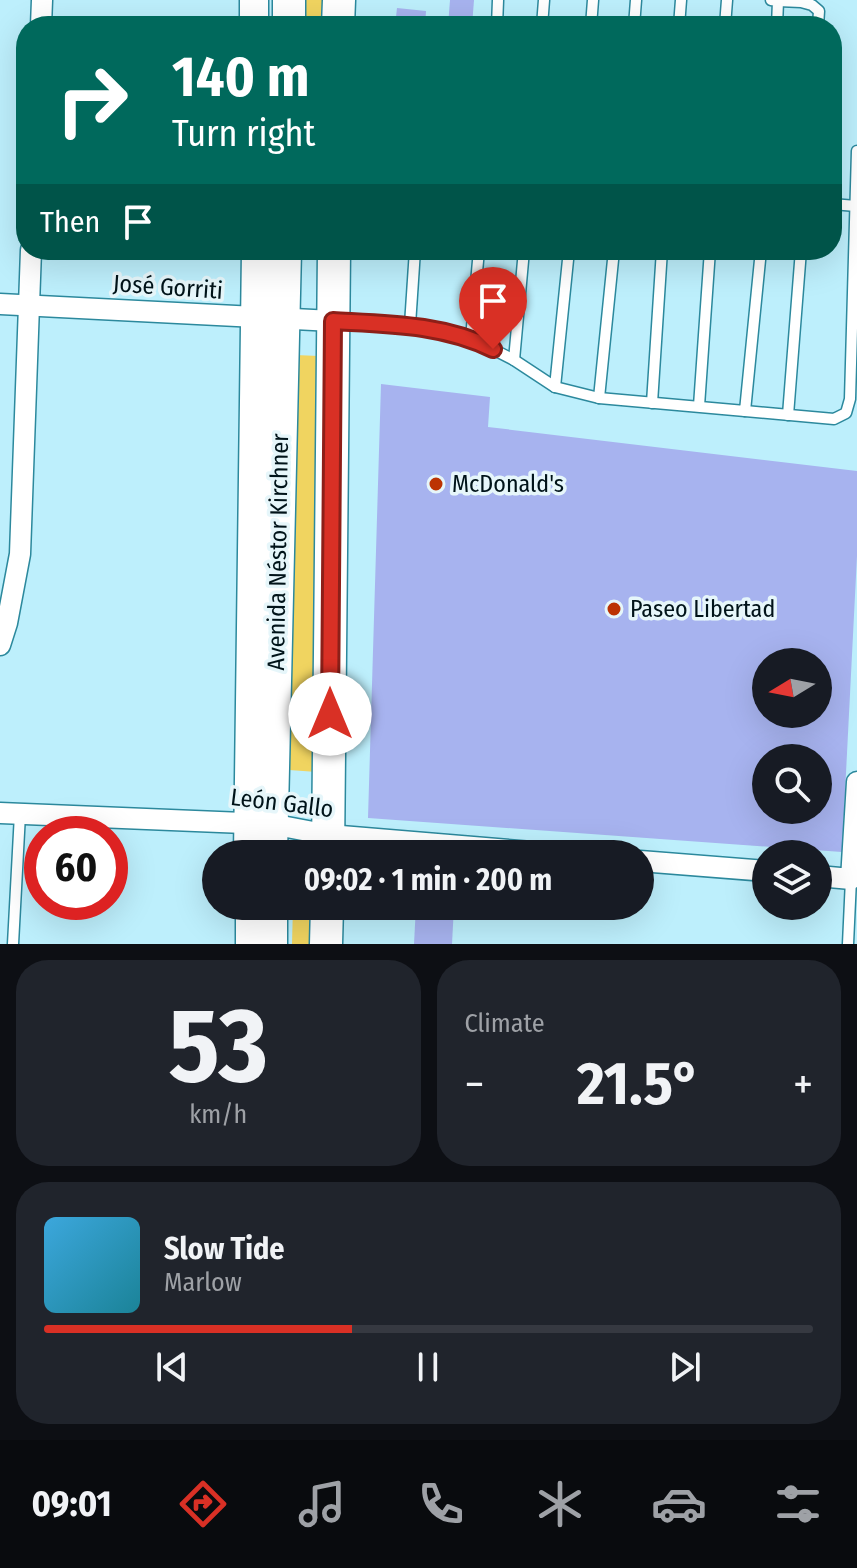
<!DOCTYPE html>
<html lang="en">
<head>
<meta charset="utf-8">
<style>
  :root { --surface:#171b24; --page:#20242c; --text:#f1f3f6; --muted:#9ea1a6; --line:#363941; --accent:#d93025 }
  body { margin:0; font-family:"Fira Sans Condensed",sans-serif; background:var(--page); color:var(--text); height:100vh; display:flex; flex-direction:column; font-size:30px; white-space:nowrap }
  * { box-sizing:border-box; margin:0 }
  p { font-size:26px; color:var(--muted) }
  .icon { flex:none; width:44px; height:44px; fill:none; stroke:currentColor; stroke-width:2; stroke-linecap:round; stroke-linejoin:round }
  .map { position:relative; height:944px; overflow:hidden }
  .drawer { display:flex; flex-direction:column; gap:16px; padding:16px; background:#0d0f14; flex:1 }
  .drawer>* { flex:none }
  .banner { position:absolute; left:16px; top:16px; width:826px; height:244px; border-radius:32px; box-shadow:0 8px 32px #0002; background:#00695c; color:#fff; overflow:hidden }
  .needle { width:52px; rotate:260deg }
  .fabs { position:absolute; left:752px; top:648px; display:grid; gap:16px }
  .fabs a { display:grid; place-items:center; width:80px; height:80px; border-radius:50%; background:var(--surface); box-shadow:0 8px 32px #0002; font-size:40px }
  .speed { position:absolute; left:24px; top:816px; display:flex; gap:16px; font-size:40px; font-weight:700; text-align:center }
  .speed>* { display:grid; place-content:center; width:104px; height:104px; border-radius:50%; background:var(--surface); box-shadow:0 8px 32px #0002; line-height:1 }
  .speed .limit { border:12px solid #d22; background:#fff; color:#111 }
  .pin { position:absolute; display:grid; place-items:center; width:68px; height:68px; color:#fff; margin:-82px -34px; border-radius:50% 50% 50% 0; rotate:-45deg; box-shadow:0 0 8px #0007 }
  .pin .icon { rotate:45deg }
  .me { position:absolute; width:88px; margin:-44px; rotate:0deg; stroke-linejoin:round; filter:drop-shadow(0 0 6px #0008) }
  .turn { display:flex; align-items:center; gap:28px; height:168px; padding:0 24px; font-size:36px }
  .turn .icon { width:104px; height:104px; stroke-width:2.5 }
  .turn b { display:block; font-size:56px; line-height:68px }
  .then { display:flex; align-items:center; height:76px; padding:0 24px; background:#0003; gap:16px; font-size:30px }
  .big { font-size:60px; font-weight:700; line-height:1.1 }
  .drawer .card { flex:1; display:flex; flex-direction:column; justify-content:center; gap:12px; min-width:0; padding:0 28px; border-radius:32px; background:var(--page) }
  .drawer .dial { align-items:center; gap:0 }
  .dial b { font-size:104px; line-height:1 }
  .song { display:flex; align-items:center; gap:24px }
  .cover { width:96px; height:96px; border-radius:12px; background:linear-gradient(135deg,hsl(200 70% 55%),hsl(190 70% 35%)) }
  .played { height:8px; border-radius:4px; background:linear-gradient(90deg,var(--accent) 40%,var(--line) 40%) }
  .keys { display:flex; justify-content:space-around; direction:ltr }
  .heat { display:flex; justify-content:space-between; align-items:center; font-size:44px; direction:ltr }
  .drawer .tiles { flex:1; display:grid; gap:16px; grid-template-columns:1fr 1fr }
  .card:last-child { grid-column:span 2 }
  .trip { position:absolute; left:202px; top:840px; width:452px; height:80px; border-radius:40px; background:var(--surface); box-shadow:0 8px 32px #0002; font-weight:700; line-height:80px; text-align:center }
  .tab-bar { display:flex; height:128px; justify-content:space-around; align-items:center; background:#090b0e; color:var(--muted) }
  .tab-bar .icon { width:56px; height:56px }
  .tab-bar .selected { color:var(--accent) }
  .tab-bar b { font-size:36px; color:var(--text) }
  .map>svg:first-child { display:block }
</style>
</head>
<body>
<div class="map">
<svg width="857" height="944" viewBox="0 0 857 944">
  <rect width="100%" height="100%" fill="#bdeffc"/>
  <g fill="#f0d460">
    <rect x="298" y="0" width="29" height="26"/>
    <path d="M 295,355 L 319,356 L 317,772 L 289,770 Z"/>
    <path d="M 293,906 L 310,906 L 309,944 L 292,944 Z"/>
  </g>
  <g fill="#a7b3ef" fill-rule="evenodd">
    <path d="M 450,0 L 474,0 L 472,26 L 448,26 Z"/>
    <path d="M 397,8 L 426,11 L 425,26 L 395,26 Z"/>
    <path d="M 381,384 L 490,397 L 488,427 L 857,471 L 857,556 L 842,852 L 368,818 ZM 766,662 L 818,662 L 818,714 L 766,714 ZM 766,758 L 818,758 L 818,810 L 766,810 Z"/>
    <path d="M 416,906 L 454,906 L 452,944 L 414,944 Z"/>
  </g>
  <g fill="none" stroke-linecap="round" stroke-linejoin="round">
    <defs>
      <g id="lane">
        <path d="M 771,0 L 778,1 L 777,26"/>
        <path d="M 778,1 L 801,2 L 812,5 L 819,11 L 818,26"/>
        <path d="M 497,26 L 498,0"/>
        <path d="M 542,26 L 544,0"/>
        <path d="M 591,26 L 593,0"/>
        <path d="M 634,26 L 636,0"/>
        <path d="M 679,26 L 681,0"/>
        <path d="M 725,26 L 727,0"/>
        <path d="M 832,204 L 856,206"/>
        <path d="M 339,321 L 410,325 L 471,338 L 514,360 L 555,387 L 599,398 L 745,411 L 761,250"/>
        <path d="M 410,325 L 415,250"/>
        <path d="M 471,338 L 479,250"/>
        <path d="M 514,360 L 524,250"/>
        <path d="M 555,387 L 569,250"/>
        <path d="M 599,398 L 614,250"/>
        <path d="M 652,403 L 662,250"/>
        <path d="M 699,406 L 710,250"/>
        <path d="M 745,411 L 834,419 L 846,413 L 850,399 L 857,151"/>
        <path d="M 788,415 L 801,250"/>
        <path d="M 13,944 L 20,814"/>
        <path d="M 848,944 L 851,879"/>
      </g>
      <g id="street">
        <path d="M 41,26 L 42,0"/>
        <path d="M 0,304 L 333,321"/>
        <path d="M 0,645 L 7,623 L 20,554 L 31,250"/>
        <path d="M 0,813 L 271,824 L 329,835 L 557,854"/>
        <path d="M 640,861 L 766,871"/>
        <path d="M 818,876 L 851,879 L 857,782"/>
      </g>
      <g id="secondary">
        <path d="M 254,0 L 254,26"/>
        <path d="M 248,854 L 256,250"/>
        <path d="M 250,906 L 250,944"/>
      </g>
      <g id="primary">
        <path d="M 289,26 L 289,0"/>
        <path d="M 338,26 L 339,0"/>
        <path d="M 271,854 L 285,250"/>
        <path d="M 328,854 L 334,250"/>
        <path d="M 271,944 L 271,906"/>
        <path d="M 326,944 L 327,906"/>
      </g>
    </defs>
    <use href="#lane" stroke="#2c899d" stroke-width="13"/>
    <use href="#street" stroke="#2c899d" stroke-width="23"/>
    <use href="#secondary" stroke="#2c899d" stroke-width="31"/>
    <use href="#primary" stroke="#2c899d" stroke-width="35"/>
    <use href="#lane" stroke="#fff" stroke-width="10"/>
    <use href="#street" stroke="#fff" stroke-width="20"/>
    <use href="#secondary" stroke="#fff" stroke-width="28"/>
    <use href="#primary" stroke="#fff" stroke-width="32"/>
  </g>
  <g fill="none" stroke-linecap="round" stroke-linejoin="round">
    <defs>
      <path id="route" d="M 330,714 L 333,321 C 387,324 443,324 493,349"/>
    </defs>
    <use href="#route" stroke="#8d1f18" stroke-width="20"/>
    <use href="#route" stroke="#d93025" stroke-width="14"/>
  </g>
  <g fill="#bc3303" stroke="#e6f6fa" stroke-width="3">
    <circle cx="436" cy="484" r="8"/>
    <circle cx="614" cy="609" r="8"/>
  </g>
  <g text-anchor="middle" dominant-baseline="central" stroke-width="7" stroke-linejoin="round" paint-order="stroke">
    <g font-size="24" fill="#001319" stroke="#e6f6fa">
      <text transform="translate(168 287) rotate(4)">José Gorriti</text>
      <text transform="translate(278 552) rotate(-89)">Avenida Néstor Kirchner</text>
      <text transform="translate(282 803) rotate(7)">León Gallo</text>
    </g>
    <g font-size="24" fill="#001319" stroke="#e6f6fa" text-anchor="start">
      <text x="452" y="484">McDonald's</text>
      <text x="630" y="609">Paseo Libertad</text>
    </g>
  </g>
</svg>
<div class="fabs">
<a><svg class="needle" viewBox="-14 -14 28 28"><path d="M0-13l5 13h-10z" fill="#e53935"/><path d="M0 13l5-13h-10z" fill="#9ea1a6"/></svg></a>
<a><svg class="icon" aria-label="search" viewBox="0 0 24 24"><circle cx="10" cy="10" r="6"/><path d="M15 15l6 6"/></svg></a>
<a><svg class="icon" aria-label="layers" viewBox="0 0 24 24"><path d="M12 4l9 5-9 5-9-5zM3 14l9 5 9-5"/></svg></a>
</div>
<div class="speed"><div class="limit">60</div></div>
<div class="pin" style="left:493px;top:349px;background:#d93025"><svg class="icon" aria-label="arrive" viewBox="0 0 24 24"><path d="M6 21V4h12l-3 4 3 4H6"/></svg></div>
<svg class="me" style="left:330px;top:714px" viewBox="-20 -20 40 40"><circle r="19" fill="#fff"/><path d="M0-13L10 11 0 6-10 11z" fill="#d93025"/></svg>
<div class="trip">09:02 · 1 min · 200 m</div>
<div class="banner">
<div class="turn"><svg class="icon" aria-label="right" viewBox="0 0 24 24"><path d="M7 20v-9h11M14 6l5 5-5 5"/></svg><div><b>140 m</b>Turn right</div></div>
<div class="then">Then<svg class="icon" aria-label="arrive" viewBox="0 0 24 24"><path d="M6 21V4h12l-3 4 3 4H6"/></svg></div>
</div>
</div>
<section class="drawer">
<div class="tiles">
<div class="card dial"><b>53</b><p>km/h</p></div>
<div class="card"><p>Climate</p>
<div class="heat"><a>−</a><b class="big">21.5°</b><a>+</a></div>
</div>
<div class="card">
<div class="song"><i class="cover"></i><div><b>Slow Tide</b><p>Marlow</p></div></div>
<div class="played"></div>
<div class="keys"><svg class="icon" aria-label="previous" viewBox="0 0 24 24"><path d="M18 5L8 12l10 7zM5 5v14"/></svg><svg class="icon" aria-label="pause" viewBox="0 0 24 24"><path d="M8 5v14M16 5v14"/></svg><svg class="icon" aria-label="next" viewBox="0 0 24 24"><path d="M6 5l10 7-10 7zM19 5v14"/></svg></div>
</div>
</div>
</section>
<nav class="tab-bar">
<b>09:01</b>
<svg class="icon selected" aria-label="directions" viewBox="0 0 24 24"><path d="M12 3l9 9-9 9-9-9zM9 14v-3h6M13 9l2 2-2 2"/></svg>
<svg class="icon" aria-label="music" viewBox="0 0 24 24"><path d="M9 18V5l10-2v13"/><circle cx="6" cy="18" r="3"/><circle cx="16" cy="16" r="3"/></svg>
<svg class="icon" aria-label="phone" viewBox="0 0 24 24"><path d="M5 4h4l2 5-3 2q2 4 5 5l2-3 5 2v4C11 20 4 13 5 4z"/></svg>
<svg class="icon" aria-label="climate" viewBox="0 0 24 24"><path d="M12 3v18M4 7l16 10M4 17L20 7"/></svg>
<svg class="icon" aria-label="car" viewBox="0 0 24 24"><path d="M5 17H2v-5l4-1 3-4h7l3 4 3 1v5h-3M9 17h6M6 11h13"/><circle cx="7" cy="17" r="2"/><circle cx="17" cy="17" r="2"/></svg>
<svg class="icon" aria-label="filters" viewBox="0 0 24 24"><path d="M4 7h16M4 17h16"/><circle cx="9" cy="7" r="2"/><circle cx="15" cy="17" r="2"/></svg>
</nav>
</body>
</html>
